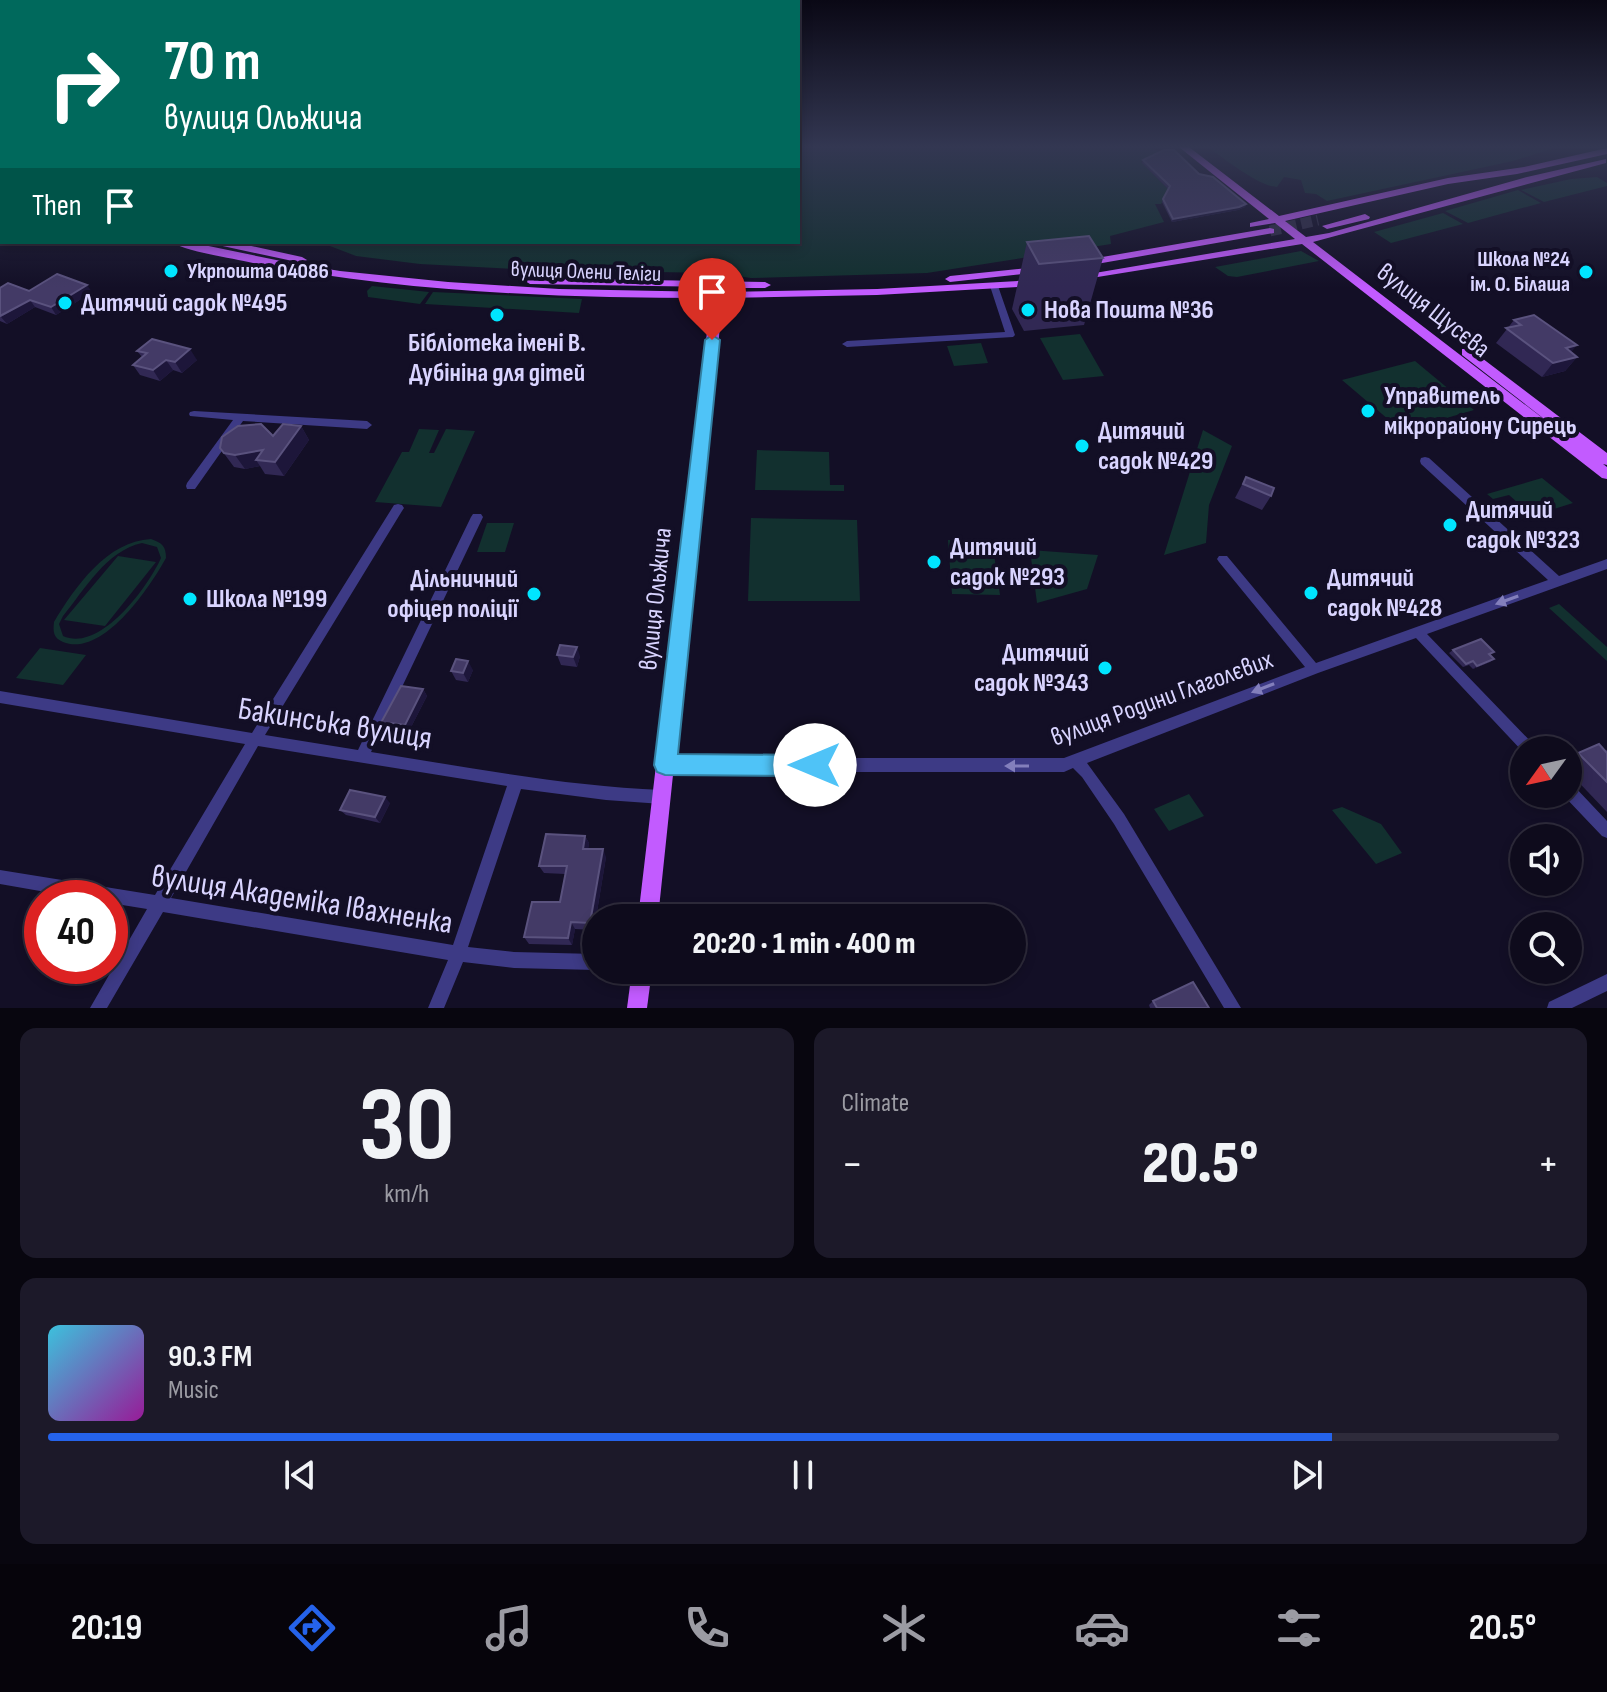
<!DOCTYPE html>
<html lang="en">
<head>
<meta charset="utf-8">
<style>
  :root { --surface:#0e0b1c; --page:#1c1929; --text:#f1f3f6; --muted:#9b9ba3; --line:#2e2b3b; --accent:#2563eb }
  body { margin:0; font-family:"Sofia Sans Condensed",sans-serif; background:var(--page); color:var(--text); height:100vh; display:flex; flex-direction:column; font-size:30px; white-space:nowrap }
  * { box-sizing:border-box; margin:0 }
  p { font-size:26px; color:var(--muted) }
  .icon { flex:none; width:44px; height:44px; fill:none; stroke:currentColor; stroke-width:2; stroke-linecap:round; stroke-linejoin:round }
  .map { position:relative; height:1008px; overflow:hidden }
  .drawer { display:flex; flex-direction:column; gap:20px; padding:20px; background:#08060f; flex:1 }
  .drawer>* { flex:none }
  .banner { position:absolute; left:0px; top:0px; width:800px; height:244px; box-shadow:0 4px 12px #0003,0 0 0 2px var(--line); background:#00695c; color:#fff; overflow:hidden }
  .needle { width:52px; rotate:237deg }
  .fabs { position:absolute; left:1510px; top:736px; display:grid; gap:16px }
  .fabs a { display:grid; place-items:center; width:72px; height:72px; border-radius:50%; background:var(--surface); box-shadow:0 4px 12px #0003,0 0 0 2px var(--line); font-size:40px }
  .speed { position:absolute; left:24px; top:880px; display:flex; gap:16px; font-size:40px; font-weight:700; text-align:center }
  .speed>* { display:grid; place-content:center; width:104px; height:104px; border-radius:50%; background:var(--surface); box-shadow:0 4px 12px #0003,0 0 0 2px var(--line); line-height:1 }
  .speed .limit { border:12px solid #d22; background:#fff; color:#111 }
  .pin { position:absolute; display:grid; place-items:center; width:68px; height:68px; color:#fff; margin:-82px -34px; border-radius:50% 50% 50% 0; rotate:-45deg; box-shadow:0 0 8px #0007 }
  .pin .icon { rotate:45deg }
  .me { position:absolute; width:88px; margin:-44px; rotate:270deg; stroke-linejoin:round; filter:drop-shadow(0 0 6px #0008) }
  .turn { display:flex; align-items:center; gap:28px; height:168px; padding:0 32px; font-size:36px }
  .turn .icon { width:104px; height:104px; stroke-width:2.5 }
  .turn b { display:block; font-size:56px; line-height:68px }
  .then { display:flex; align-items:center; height:76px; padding:0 32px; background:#0003; gap:16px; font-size:30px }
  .big { font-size:60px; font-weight:800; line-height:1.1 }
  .drawer .tile { flex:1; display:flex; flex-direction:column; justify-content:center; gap:12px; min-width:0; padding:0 28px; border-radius:16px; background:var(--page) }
  .drawer .dial { align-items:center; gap:0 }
  .dial b { font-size:104px; line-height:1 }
  .song { display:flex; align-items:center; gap:24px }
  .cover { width:96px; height:96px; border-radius:12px; background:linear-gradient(135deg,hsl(190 70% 55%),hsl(300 70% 35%)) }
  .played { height:8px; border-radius:4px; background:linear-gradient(90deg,var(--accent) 85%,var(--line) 85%) }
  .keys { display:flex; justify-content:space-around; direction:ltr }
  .heat { display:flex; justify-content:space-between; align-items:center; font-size:44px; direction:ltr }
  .drawer .tiles { flex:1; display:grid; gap:20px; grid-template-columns:1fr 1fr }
  .tile:last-child { grid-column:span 2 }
  .trip { position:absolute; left:582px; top:904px; width:444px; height:80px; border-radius:40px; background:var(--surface); box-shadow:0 4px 12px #0003,0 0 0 2px var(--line); font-weight:800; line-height:80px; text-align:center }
  .dock { display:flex; height:128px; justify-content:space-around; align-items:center; background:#06040b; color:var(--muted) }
  .dock .icon { width:56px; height:56px }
  .dock .active { color:var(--accent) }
  .dock b { font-size:36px; color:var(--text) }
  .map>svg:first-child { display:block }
</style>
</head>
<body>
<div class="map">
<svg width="1607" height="1008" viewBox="0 0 1607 1008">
  <rect width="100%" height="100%" fill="#130f26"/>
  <g fill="#12302f" fill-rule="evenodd">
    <path d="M 798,147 L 1150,147 L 1158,152 L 1141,162 L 1169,190 L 1161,204 L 1155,204 L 1164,222 L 1110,236 L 1111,244 L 927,273 L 751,278 L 716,273 L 533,270 L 420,264 L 356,256 L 330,246 L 294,242 L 798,242 Z"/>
    <path d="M 1208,147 L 1558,147 L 1513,161 L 1327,201 L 1316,194 L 1305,193 L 1301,180 L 1284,177 L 1277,187 C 1260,187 1223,158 1208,147 Z"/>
    <path d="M 1597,177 L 1607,183 L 1607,186 L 1544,202 L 1521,190 L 1571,179 Z"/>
    <path d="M 1518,190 L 1541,203 L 1468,223 L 1445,211 Z"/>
    <path d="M 1443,213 L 1463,224 L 1391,243 L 1374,232 Z"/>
    <path d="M 1301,251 L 1319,261 L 1237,277 L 1228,276 L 1215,267 Z"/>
    <path d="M 372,286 L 429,292 L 420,304 L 368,297 L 367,291 Z"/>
    <path d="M 433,292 L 582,299 L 579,313 L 425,304 Z"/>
    <path d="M 1080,334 L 1104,376 L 1063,380 L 1040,338 Z"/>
    <path d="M 981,343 L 988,363 L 954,366 L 947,346 Z"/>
    <path d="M 1415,361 L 1474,410 L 1402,431 L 1342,380 Z"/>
    <path d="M 419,429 L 439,430 L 429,453 L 434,453 L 446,429 L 475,431 L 441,507 L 375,502 L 402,452 L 409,452 Z"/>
    <path d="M 1203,430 L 1232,446 L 1209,505 L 1206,543 L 1164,555 Z"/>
    <path d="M 757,450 L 829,452 L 830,485 L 844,485 L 844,491 L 755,490 Z"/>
    <path d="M 1542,478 L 1573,503 L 1516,521 L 1510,516 L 1526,510 L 1509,495 L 1493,499 L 1487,494 Z"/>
    <path d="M 751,518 L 857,520 L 860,601 L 748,601 Z"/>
    <path d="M 487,523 L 514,523 L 505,552 L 477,552 Z"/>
    <path d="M 151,539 C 162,543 166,546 166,558 C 150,587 103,658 63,642 C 53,638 53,631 54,622 C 75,587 107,541 151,539 ZM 142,543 L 157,547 L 161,558 C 148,587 100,653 63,636 L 59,624 L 63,616 C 85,589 106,551 142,543 Z"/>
    <path d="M 948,540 L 992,541 L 1000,595 L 952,594 Z"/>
    <path d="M 1030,550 L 1098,555 L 1087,589 L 1037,603 Z"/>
    <path d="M 118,556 L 156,562 L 105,626 L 64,620 Z"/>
    <path d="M 1559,604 L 1607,647 L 1607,661 L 1549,608 Z"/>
    <path d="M 40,648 L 86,655 L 63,685 L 16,678 Z"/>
    <path d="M 1189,794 L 1204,816 L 1169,831 L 1154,809 Z"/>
    <path d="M 1342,807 L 1381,824 L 1402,853 L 1376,864 L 1332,810 Z"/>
  </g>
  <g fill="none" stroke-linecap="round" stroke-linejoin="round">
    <path stroke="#312d47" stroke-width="11" stroke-dasharray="11 5" stroke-linecap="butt" d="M 1270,231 L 1318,220"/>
    <g fill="#3d3a85" fill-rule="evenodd">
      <path d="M 994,283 L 998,286 L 1015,335 L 1013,337 L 847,347 L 842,344 L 847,341 L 1005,332 L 990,286 Z"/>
      <path d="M 194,411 L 367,421 L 372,425 L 367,429 L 243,421 L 195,489 L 187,489 L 186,486 L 187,483 L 233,420 L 190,416 L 189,414 L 190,412 Z"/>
      <path d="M 1425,457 L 1429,458 L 1559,576 L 1607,559 L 1607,569 L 1427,634 L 1535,746 L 1537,750 L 1524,750 L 1524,753 L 1416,638 L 1318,673 L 1087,763 L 1124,814 L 1241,1008 L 1224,1008 L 1114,824 L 1082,777 L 1073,768 L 1064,772 L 665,772 L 660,770 L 658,765 L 660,760 L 665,758 L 1064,758 L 1305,667 L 1219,562 L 1217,559 L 1219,556 L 1227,556 L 1316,663 L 1548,580 L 1421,464 L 1420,461 L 1421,458 Z"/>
      <path d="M 398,504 L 402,505 L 404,508 L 402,511 L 265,735 L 358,750 L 471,517 L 473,514 L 481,514 L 483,517 L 371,752 C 467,767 564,786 662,790 L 667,792 L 669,797 L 667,802 L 662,804 L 606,800 L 521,789 L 468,947 L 514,952 L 596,954 L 596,970 L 514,968 L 463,962 L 444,1008 L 428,1008 L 448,960 L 163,912 L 107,1008 L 90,1008 L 147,909 L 110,903 L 110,898 L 80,898 L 0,884 L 0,870 L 155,895 L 245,744 L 0,703 L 0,691 L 252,733 L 394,505 ZM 258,746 L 507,786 L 453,945 L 171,898 Z"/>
      <path d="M 1568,783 L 1573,785 L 1607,821 L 1607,838 L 1602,836 L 1563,795 L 1568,794 Z"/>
      <path d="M 1607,974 L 1607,991 L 1572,1008 L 1547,1008 L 1549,1002 Z"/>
    </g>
    <g fill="#c25bff" fill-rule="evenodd">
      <path d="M 1179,147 L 1189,147 L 1279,216 L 1448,178 L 1524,167 L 1607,148 L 1607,154 L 1517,174 L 1448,184 L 1285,221 L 1306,237 L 1329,233 L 1527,177 L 1606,159 L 1606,163 L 1313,242 L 1575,443 L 1462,355 L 1462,349 L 1470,349 L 1607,453 L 1607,465 L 1603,464 L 1607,467 L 1607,479 L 1602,478 L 1302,244 L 1079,280 L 1078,278 L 1083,275 L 1295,239 L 1275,223 L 1250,227 L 1250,223 L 1269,219 Z"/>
      <path d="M 0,148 L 2,149 L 2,155 L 0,154 Z"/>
      <path d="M 0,165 L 2,166 L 2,173 L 0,172 Z"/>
      <path d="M 1365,214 L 1370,217 L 1369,219 L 1327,229 L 1322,226 Z"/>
      <path d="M 1270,228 L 1274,229 L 1274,233 L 1085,266 L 1080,263 L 1085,260 Z"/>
      <path d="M 171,242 L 189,242 L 286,262 L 340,271 L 448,282 L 559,289 L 712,292 L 714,287 L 530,284 L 525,281 L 530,278 L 765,282 L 771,285 L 765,288 L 723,288 L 723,292 L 877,289 L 1034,280 L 1040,283 L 1034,286 L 877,295 L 723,298 L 658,918 L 638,918 L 711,298 C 558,298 404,292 253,263 C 232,258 187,252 171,242 Z"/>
      <path d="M 213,242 L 233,242 L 302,257 L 307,260 L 302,263 L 218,245 Z"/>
      <path d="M 1037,267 L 1041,268 L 1041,272 L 950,282 L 945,279 L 950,276 Z"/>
      <path d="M 632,970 L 652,970 L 647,1008 L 627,1008 Z"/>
    </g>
  </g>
  <g fill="#312854">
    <path d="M 1143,160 L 1246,204 L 1245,207 L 1238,210 L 1172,222 L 1162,202 L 1168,189 L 1142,163 Z"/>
    <path d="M 1027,242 L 1103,258 L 1084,325 L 1024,331 L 1012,309 Z"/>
    <path d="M 0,288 L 29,291 L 92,292 L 56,315 L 35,307 L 7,324 L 0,321 Z"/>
    <path d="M 1514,320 L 1571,352 L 1577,357 L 1565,371 L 1542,377 L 1496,343 Z"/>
    <path d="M 137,351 L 197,360 L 182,373 L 173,370 L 160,381 L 140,375 L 133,365 L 142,357 Z"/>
    <path d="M 301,426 L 309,440 L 284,476 L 265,474 L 260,466 L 245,469 L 234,467 L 220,448 L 273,436 Z"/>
    <path d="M 1246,477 L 1271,496 L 1262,510 L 1235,498 Z"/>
    <path d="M 1453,650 L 1490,656 L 1494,659 L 1490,662 L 1473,669 L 1469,665 L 1463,667 L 1449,653 Z"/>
    <path d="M 557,655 L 580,656 L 577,667 L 561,665 Z"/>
    <path d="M 473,670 L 468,682 L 456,680 L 451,671 Z"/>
    <path d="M 423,689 L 427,696 L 409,731 L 396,729 L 391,738 L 382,736 L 377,730 Z"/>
    <path d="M 1607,750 L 1607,812 L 1568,771 L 1568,760 L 1578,753 Z"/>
    <path d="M 390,803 L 380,823 L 346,815 L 340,810 Z"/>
    <path d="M 585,836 L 589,843 L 588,849 L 606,857 L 594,930 L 575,929 L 572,945 L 529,944 L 524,937 L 560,902 L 565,874 L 544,873 L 539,866 Z"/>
    <path d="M 1153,1001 L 1209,1008 L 1150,1008 L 1149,1005 Z"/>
  </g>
  <g fill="#1d163a">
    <path d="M 1246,204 L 1245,207 L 1238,210 L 1172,222 L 1173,219 Z"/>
    <path d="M 87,285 L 92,292 L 56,315 L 51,307 Z"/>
    <path d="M 30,300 L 35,307 L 7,324 L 1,317 Z"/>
    <path d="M 1577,345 L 1565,360 L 1566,348 Z"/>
    <path d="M 190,349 L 197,360 L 182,373 L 175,362 Z"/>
    <path d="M 1577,357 L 1565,371 L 1542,377 L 1553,363 Z"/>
    <path d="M 166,360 L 173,370 L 160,381 L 153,370 Z"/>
    <path d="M 301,426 L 309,440 L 284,476 L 275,462 Z"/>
    <path d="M 263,450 L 256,460 L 260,466 L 245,469 L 235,455 Z"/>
    <path d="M 577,647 L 580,656 L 577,667 L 573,657 Z"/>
    <path d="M 1494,659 L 1490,662 L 1473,669 L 1477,666 Z"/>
    <path d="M 468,661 L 473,670 L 468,682 L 463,673 Z"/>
    <path d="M 423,689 L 427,696 L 409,731 L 405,725 Z"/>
    <path d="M 391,723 L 396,729 L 391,738 L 387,732 Z"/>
    <path d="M 385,797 L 390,803 L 380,823 L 375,817 Z"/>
    <path d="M 585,836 L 589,843 L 587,856 L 583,849 Z"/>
    <path d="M 603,849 L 606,857 L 594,930 L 590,923 Z"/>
    <path d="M 571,922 L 575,929 L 572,945 L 568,938 Z"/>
  </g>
  <g fill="#433a66" stroke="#5a527e" stroke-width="2">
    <path d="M 1164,150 L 1174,150 L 1199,174 L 1213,177 L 1246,204 L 1239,207 L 1173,219 L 1163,199 L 1170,186 L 1143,160 Z"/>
    <path d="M 1089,236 L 1103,258 L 1039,264 L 1027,242 Z"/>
    <path d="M 57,274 L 87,285 L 51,307 L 30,300 L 0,316 L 0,288 L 8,283 L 29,291 Z"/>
    <path d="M 1534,315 L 1577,345 L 1566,348 L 1577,357 L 1553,363 L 1506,328 L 1521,325 L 1514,320 Z"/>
    <path d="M 152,339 L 190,349 L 175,362 L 166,360 L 153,370 L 133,365 L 147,353 L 137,351 Z"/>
    <path d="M 261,424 L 273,436 L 283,424 L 301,426 L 275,462 L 256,460 L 263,450 L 235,455 L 224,453 L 220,448 L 222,437 L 238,426 Z"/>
    <path d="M 1246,477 L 1274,488 L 1271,496 L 1243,484 Z"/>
    <path d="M 1481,639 L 1494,652 L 1489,654 L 1494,659 L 1477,666 L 1473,661 L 1466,664 L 1453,650 Z"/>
    <path d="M 560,645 L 577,647 L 573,657 L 557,655 Z"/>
    <path d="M 456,659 L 468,661 L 463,673 L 451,671 Z"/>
    <path d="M 401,686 L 423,689 L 405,725 L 391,723 L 387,732 L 377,730 Z"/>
    <path d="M 1599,744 L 1607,753 L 1607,782 L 1578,753 Z"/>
    <path d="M 350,790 L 385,797 L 375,817 L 340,810 Z"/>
    <path d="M 546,834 L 585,836 L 583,849 L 603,849 L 590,923 L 571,922 L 568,938 L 524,937 L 532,902 L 560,902 L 567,866 L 539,866 Z"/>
    <path d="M 1193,982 L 1209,1008 L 1157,1008 L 1153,1001 Z"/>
  </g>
  <defs><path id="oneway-solid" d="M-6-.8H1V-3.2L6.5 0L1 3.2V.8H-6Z" transform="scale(2)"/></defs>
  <g fill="#837fbc">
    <use href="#oneway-solid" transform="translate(1507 600) rotate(160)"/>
    <use href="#oneway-solid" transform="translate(1263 688) rotate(159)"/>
    <use href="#oneway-solid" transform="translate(1017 766) rotate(-180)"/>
  </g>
  <linearGradient id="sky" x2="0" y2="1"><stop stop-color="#0a0815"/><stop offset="0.51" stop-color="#333752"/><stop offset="1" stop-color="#333752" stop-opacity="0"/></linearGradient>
  <rect width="1607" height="288" fill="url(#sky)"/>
  <path fill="#4fc3f7" stroke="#337fa1" stroke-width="2" d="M 712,335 L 720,340 L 678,754 L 815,755 L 823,758 L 827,765 L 823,773 L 815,776 L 665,775 L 657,772 L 654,765 L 705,340 Z"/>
  <g fill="#00e5ff" stroke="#130f26" stroke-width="3">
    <circle cx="171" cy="271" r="8"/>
    <circle cx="1586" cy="272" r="8"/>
    <circle cx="65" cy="303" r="8"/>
    <circle cx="1028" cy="310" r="8"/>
    <circle cx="497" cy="315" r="8"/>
    <circle cx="1368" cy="411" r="8"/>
    <circle cx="1082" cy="446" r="8"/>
    <circle cx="1450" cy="525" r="8"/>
    <circle cx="934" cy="562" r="8"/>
    <circle cx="1311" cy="593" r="8"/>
    <circle cx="534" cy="594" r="8"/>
    <circle cx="190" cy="599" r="8"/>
    <circle cx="1105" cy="668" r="8"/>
  </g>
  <g text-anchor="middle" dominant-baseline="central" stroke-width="8" stroke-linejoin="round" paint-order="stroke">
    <g font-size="22" font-weight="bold" fill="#d9d4ff" stroke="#130f26" text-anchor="end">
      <text x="1570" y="259">Школа №24<tspan x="1570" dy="25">ім. О. Білаша</tspan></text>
      <text x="187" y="271" text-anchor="start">Укрпошта 04086</text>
    </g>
    <g font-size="22" fill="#d9d4ff" stroke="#130f26">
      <text transform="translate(586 272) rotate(2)">вулиця Олени Теліги</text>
    </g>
    <g font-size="26" font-weight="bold" fill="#d9d4ff" stroke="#130f26" text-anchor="start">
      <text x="81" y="303">Дитячий садок №495</text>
      <text x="1044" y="310">Нова Пошта №36</text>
      <text x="497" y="343" text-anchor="middle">Бібліотека імені В.<tspan x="497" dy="30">Дубініна для дітей</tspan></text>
      <text x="1384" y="396">Управитель<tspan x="1384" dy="30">мікрорайону Сирець</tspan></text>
      <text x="1098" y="431">Дитячий<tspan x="1098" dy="30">садок №429</tspan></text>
      <text x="1466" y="510">Дитячий<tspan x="1466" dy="30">садок №323</tspan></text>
      <text x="950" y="547">Дитячий<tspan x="950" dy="30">садок №293</tspan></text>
      <text x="1327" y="578">Дитячий<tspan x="1327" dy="30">садок №428</tspan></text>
      <text x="518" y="579" text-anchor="end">Дільничний<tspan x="518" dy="30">офіцер поліції</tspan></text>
      <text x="206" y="599">Школа №199</text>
      <text x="1089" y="653" text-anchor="end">Дитячий<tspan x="1089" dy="30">садок №343</tspan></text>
    </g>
    <g font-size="26" fill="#d9d4ff" stroke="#130f26">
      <text transform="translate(1433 311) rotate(38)">вулиця Щусєва</text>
      <text transform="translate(656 599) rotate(-84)">вулиця Ольжича</text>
      <text transform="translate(1162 699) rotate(-20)">вулиця Родини Глаголєвих</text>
    </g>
    <g font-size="32" fill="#d9d4ff" stroke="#130f26">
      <text transform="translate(335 724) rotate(9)">Бакинська вулиця</text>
      <text transform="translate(302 900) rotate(9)">вулиця Академіка Івахненка</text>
    </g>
  </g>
</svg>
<div class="fabs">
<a><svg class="needle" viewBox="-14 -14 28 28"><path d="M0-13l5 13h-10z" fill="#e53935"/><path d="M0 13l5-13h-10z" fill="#9b9ba3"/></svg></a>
<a><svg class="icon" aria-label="sound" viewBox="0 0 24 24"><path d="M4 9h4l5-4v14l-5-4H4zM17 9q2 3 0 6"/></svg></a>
<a><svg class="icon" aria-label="search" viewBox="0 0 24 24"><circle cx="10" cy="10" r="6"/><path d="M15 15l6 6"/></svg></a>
</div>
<div class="speed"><div class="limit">40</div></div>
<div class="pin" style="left:712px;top:340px;background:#d93025"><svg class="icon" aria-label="arrive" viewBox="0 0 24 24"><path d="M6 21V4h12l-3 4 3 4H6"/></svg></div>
<svg class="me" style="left:815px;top:765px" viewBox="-20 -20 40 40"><circle r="19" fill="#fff"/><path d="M0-13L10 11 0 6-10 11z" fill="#4fc3f7"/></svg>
<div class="trip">20:20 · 1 min · 400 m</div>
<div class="banner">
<div class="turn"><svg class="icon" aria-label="right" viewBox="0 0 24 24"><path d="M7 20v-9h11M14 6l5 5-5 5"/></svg><div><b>70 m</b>вулиця Ольжича</div></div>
<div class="then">Then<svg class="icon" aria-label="arrive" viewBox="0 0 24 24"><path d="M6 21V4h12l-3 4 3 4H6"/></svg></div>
</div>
</div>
<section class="drawer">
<div class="tiles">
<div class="tile dial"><b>30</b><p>km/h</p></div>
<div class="tile"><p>Climate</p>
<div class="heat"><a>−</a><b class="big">20.5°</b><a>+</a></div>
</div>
<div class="tile">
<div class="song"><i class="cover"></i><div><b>90.3 FM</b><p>Music</p></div></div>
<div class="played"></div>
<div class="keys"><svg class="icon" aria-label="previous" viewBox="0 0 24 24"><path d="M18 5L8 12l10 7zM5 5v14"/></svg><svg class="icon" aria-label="pause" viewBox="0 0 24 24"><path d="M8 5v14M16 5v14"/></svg><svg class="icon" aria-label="next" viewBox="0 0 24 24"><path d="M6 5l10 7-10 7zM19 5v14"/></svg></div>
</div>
</div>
</section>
<nav class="dock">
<b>20:19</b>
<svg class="icon active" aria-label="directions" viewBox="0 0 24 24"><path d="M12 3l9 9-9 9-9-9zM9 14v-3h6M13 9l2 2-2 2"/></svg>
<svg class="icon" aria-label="music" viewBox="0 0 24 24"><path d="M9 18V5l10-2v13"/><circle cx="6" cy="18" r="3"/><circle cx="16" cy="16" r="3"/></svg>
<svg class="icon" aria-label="phone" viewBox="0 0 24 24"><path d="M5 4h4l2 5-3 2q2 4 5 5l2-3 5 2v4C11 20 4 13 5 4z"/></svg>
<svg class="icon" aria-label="climate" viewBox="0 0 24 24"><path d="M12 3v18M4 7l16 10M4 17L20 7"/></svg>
<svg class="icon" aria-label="car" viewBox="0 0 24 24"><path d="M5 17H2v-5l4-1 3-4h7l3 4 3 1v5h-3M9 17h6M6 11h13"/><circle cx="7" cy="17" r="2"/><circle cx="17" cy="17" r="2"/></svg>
<svg class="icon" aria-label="filters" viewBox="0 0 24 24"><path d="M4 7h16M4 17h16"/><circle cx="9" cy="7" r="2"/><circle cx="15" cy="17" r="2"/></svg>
<b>20.5°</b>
</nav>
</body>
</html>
